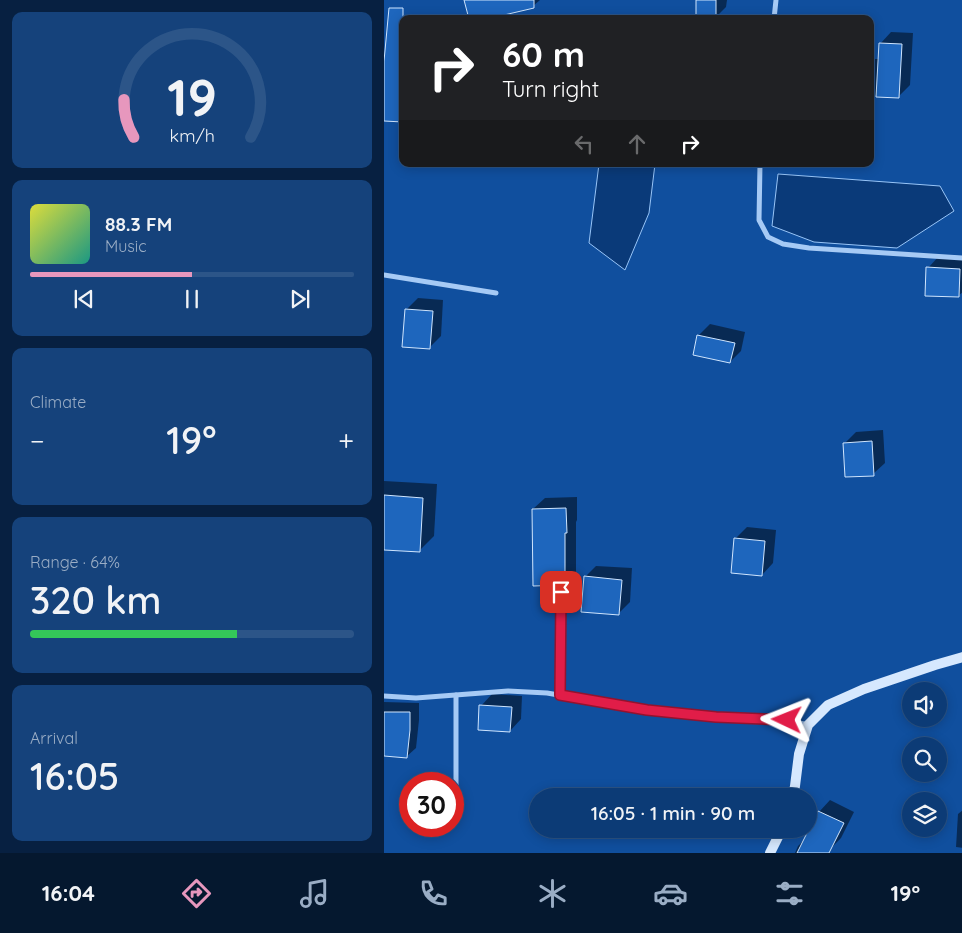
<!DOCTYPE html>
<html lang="en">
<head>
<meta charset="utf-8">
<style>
  :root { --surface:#0c3b76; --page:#15427b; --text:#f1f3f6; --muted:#9aadc5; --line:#2c5588; --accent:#e797bd }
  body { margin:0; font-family:Quicksand,sans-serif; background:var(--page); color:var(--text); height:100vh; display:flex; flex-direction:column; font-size:19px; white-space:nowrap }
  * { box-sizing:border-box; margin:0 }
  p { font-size:16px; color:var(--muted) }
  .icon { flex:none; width:28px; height:28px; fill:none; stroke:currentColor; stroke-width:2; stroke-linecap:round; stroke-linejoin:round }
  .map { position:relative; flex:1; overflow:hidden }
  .sheet { display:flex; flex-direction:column; gap:12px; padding:12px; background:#072041; width:384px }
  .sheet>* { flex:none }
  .top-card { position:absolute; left:15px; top:15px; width:475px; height:152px; border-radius:10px; box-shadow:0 2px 12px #0003,0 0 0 1px var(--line); background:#202124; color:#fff; overflow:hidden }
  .buttons { position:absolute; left:518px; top:682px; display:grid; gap:10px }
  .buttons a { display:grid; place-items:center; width:45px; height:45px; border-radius:50%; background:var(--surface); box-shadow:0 2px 12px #0003,0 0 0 1px var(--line); font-size:25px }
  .speed { position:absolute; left:15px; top:772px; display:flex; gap:10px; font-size:25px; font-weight:700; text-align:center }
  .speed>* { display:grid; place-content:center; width:65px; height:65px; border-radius:50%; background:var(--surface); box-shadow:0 2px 12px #0003,0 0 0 1px var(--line); line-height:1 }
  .speed .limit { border:8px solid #d22; background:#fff; color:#111 }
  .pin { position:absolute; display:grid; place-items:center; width:42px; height:42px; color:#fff; margin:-21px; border-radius:10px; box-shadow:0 2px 8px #0006 }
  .me { position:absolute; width:55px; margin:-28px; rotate:272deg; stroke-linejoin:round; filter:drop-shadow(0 0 4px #0008) }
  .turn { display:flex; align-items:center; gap:18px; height:105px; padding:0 20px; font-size:22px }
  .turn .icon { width:65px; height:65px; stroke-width:2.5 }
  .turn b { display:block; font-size:35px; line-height:42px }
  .lanes { display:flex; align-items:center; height:48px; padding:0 20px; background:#0003; justify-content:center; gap:25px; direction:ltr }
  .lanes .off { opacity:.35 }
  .big { font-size:38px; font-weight:600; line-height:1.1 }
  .sheet .tile { flex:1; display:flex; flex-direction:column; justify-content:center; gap:8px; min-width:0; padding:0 18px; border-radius:10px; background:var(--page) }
  .sheet .dial { align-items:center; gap:0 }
  .dial svg { height:130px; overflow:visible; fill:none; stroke:var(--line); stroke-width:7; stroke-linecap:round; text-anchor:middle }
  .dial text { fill:var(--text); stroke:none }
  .song { display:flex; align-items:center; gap:15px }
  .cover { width:60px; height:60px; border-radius:8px; background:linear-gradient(135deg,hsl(60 70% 55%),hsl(170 70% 35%)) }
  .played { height:5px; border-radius:2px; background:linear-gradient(90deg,var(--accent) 50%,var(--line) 50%) }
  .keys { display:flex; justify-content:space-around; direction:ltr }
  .heat { display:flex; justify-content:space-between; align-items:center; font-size:28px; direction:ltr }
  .charge { height:8px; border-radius:4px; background:linear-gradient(90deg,#34c759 64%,var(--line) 0) }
  .trip { position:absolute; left:145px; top:788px; width:288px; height:50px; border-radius:25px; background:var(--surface); box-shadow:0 2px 12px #0003,0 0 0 1px var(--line); font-weight:600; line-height:50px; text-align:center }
  .tab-bar { display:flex; height:80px; justify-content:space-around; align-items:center; background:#05182f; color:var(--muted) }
  .tab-bar .icon { width:35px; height:35px }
  .tab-bar .active { color:var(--accent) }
  .tab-bar b { font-size:22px; color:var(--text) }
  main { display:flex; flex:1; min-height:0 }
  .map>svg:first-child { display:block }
</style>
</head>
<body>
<main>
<section class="sheet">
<div class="tile dial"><svg viewBox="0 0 100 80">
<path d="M14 69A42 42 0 1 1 86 69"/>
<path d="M14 69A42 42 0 0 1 8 46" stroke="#e797bd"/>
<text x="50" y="56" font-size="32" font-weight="700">19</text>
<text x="50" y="72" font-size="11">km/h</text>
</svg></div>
<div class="tile">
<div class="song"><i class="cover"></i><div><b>88.3 FM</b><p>Music</p></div></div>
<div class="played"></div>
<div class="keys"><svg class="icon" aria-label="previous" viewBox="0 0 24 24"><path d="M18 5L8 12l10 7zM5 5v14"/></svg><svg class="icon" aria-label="pause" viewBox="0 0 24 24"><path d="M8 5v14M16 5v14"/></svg><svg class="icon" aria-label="next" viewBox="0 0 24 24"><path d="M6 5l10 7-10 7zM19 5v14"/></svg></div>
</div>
<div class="tile"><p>Climate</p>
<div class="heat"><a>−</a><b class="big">19°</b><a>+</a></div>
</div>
<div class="tile"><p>Range · 64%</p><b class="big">320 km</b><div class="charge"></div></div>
<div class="tile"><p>Arrival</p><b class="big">16:05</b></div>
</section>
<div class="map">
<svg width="579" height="853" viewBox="0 0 579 853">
  <rect width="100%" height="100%" fill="#104f9e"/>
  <g fill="#0a3a79" stroke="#98c5f8">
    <path d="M 215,164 L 271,164 L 265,213 L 241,270 L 205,243 Z"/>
    <path d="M 394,174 L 556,186 L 570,211 L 513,248 L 430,242 L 388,226 Z"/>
  </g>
  <g fill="#0007">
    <path d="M 82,0 L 156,0 L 148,7 Z"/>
    <path d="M 314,0 L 343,0 L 342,7 L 331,18 Z"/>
    <path d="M 507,32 L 529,33 L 526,85 L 514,97 L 486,95 L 486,59 L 495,59 L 496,44 Z"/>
    <path d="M 555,256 L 579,258 L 579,292 L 574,296 L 544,268 Z"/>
    <path d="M 34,298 L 59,300 L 57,336 L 46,347 L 22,310 Z"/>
    <path d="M 326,324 L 361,332 L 357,351 L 346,362 L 310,354 L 315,335 Z"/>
    <path d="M 499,430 L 501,463 L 489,474 L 461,443 L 472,432 Z"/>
    <path d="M 0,481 L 53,484 L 50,536 L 36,550 L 0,548 Z"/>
    <path d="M 193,497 L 193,520 L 192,522 L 192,573 L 181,584 L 149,509 L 161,498 Z"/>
    <path d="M 363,527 L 392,530 L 389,563 L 378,575 L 351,539 Z"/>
    <path d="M 212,566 L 248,568 L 246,602 L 234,614 L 201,577 Z"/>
    <path d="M 108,694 L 138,696 L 137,719 L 126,731 L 97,706 Z"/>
    <path d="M 0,702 L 35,703 L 35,720 L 32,748 L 22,757 L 0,755 Z"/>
    <path d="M 446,800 L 470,812 L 457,838 L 445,850 L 444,853 L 411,853 L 414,846 L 421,839 L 435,812 Z"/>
    <path d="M 579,810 L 579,848 L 572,847 L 574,814 Z"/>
  </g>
  <g fill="#1e66bd" stroke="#cfe5fe">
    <path d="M 80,0 L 150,0 L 150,8 L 103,19 L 85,19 Z"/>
    <rect x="312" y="0" width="20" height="19"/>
    <path d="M 5,8 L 19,8 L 19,122 L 0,121 L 0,61 Z"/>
    <path d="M 495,43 L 518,44 L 515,98 L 492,97 Z"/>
    <path d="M 542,267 L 576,269 L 575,297 L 541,296 Z"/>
    <path d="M 21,309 L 49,311 L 46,349 L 18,347 Z"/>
    <path d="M 313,335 L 351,343 L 346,363 L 309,355 Z"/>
    <path d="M 488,441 L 490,476 L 461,477 L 459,443 Z"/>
    <path d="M 0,495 L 39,498 L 36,552 L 0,550 Z"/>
    <path d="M 182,508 L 183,533 L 181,533 L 181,585 L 149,586 L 148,509 Z"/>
    <path d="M 350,538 L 381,541 L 378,576 L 347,573 Z"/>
    <path d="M 200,576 L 238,580 L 235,615 L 197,612 Z"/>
    <path d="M 95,705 L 128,707 L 126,732 L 94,730 Z"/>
    <path d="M 0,712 L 26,712 L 26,730 L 23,758 L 0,756 Z"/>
    <path d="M 434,811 L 460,823 L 445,853 L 413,853 Z"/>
  </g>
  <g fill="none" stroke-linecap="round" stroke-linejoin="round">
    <g stroke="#a6caf5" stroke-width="5">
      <path d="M 390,19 L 392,0"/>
      <path d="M 376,164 L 375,220 L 384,237 L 399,244 L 425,248 L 579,258"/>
      <path d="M 0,275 L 112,293"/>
      <path d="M 176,695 L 177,592"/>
      <path d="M 0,696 L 32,698 L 124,691 L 163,693 L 249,708 L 332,717 L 403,720 L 424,725"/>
      <path d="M 72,817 L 72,695"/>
    </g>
    <g stroke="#d6e8fe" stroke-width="10">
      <path d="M 409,796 L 411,786 L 415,754 L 424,725 L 444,705 L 480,689 L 551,665 L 579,657"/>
      <path d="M 386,853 L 398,829"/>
    </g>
  </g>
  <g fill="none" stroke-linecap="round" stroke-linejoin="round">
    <defs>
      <path id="route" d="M 177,592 L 176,695 L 263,710 L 332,717 L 403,720"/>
    </defs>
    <use href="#route" stroke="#92132f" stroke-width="12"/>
    <use href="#route" stroke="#e11d48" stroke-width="9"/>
  </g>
</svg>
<div class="buttons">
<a><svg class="icon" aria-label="sound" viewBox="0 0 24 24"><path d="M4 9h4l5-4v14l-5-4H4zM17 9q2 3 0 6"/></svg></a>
<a><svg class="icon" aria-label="search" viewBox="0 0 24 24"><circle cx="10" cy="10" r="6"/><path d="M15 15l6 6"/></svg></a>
<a><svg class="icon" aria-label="layers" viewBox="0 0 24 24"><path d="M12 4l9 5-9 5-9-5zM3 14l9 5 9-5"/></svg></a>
</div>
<div class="speed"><div class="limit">30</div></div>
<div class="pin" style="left:177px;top:592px;background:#d93025"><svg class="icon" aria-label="arrive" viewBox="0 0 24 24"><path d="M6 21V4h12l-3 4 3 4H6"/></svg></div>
<svg class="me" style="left:403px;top:720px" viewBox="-20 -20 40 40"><path d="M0-17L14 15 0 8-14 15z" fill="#e11d48" stroke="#fff" stroke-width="4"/></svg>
<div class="trip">16:05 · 1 min · 90 m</div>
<div class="top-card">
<div class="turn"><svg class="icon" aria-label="right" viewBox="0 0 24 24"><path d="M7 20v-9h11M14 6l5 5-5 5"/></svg><div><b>60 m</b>Turn right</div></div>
<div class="lanes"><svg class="icon off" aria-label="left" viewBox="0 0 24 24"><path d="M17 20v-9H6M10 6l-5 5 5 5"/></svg><svg class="icon off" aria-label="ahead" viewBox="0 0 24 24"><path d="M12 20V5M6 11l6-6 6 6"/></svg><svg class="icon" aria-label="right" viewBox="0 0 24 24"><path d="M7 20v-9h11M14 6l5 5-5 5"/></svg></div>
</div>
</div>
</main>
<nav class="tab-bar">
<b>16:04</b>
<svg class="icon active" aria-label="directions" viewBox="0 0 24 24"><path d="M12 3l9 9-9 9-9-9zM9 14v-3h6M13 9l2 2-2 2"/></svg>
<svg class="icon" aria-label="music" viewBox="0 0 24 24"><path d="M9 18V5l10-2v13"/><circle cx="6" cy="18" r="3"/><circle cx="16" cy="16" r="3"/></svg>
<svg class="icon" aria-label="phone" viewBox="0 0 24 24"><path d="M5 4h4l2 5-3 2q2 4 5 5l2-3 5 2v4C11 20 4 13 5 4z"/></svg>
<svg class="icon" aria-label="climate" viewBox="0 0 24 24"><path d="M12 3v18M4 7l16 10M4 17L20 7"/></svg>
<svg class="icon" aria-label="car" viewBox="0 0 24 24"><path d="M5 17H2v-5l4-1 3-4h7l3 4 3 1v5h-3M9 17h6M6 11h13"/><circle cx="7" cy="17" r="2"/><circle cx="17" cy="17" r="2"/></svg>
<svg class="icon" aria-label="filters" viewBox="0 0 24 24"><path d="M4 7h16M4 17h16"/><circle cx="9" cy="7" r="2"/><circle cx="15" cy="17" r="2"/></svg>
<b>19°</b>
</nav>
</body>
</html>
